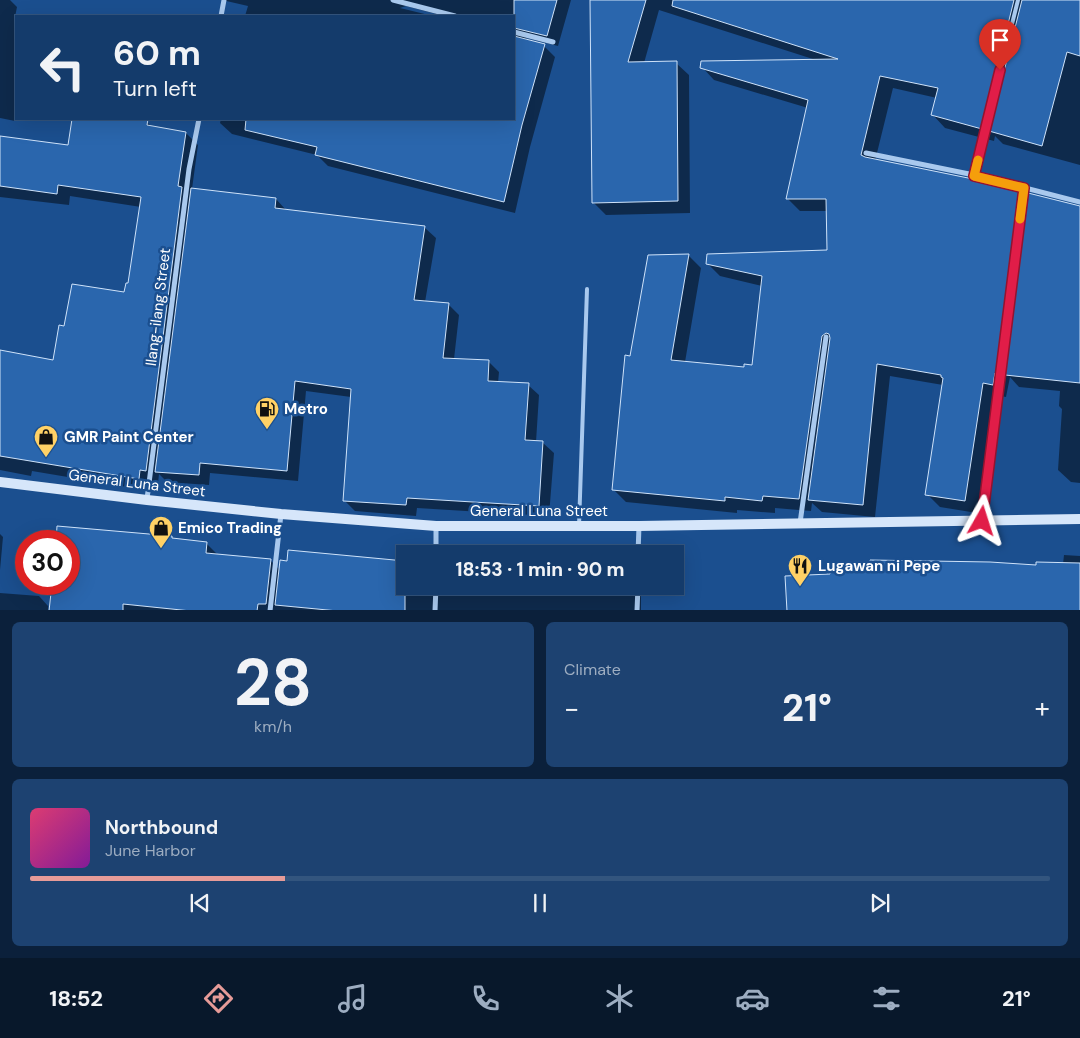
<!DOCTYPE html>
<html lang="en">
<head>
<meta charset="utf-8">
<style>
  :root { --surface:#143b6b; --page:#1d4271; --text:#f1f3f6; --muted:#9dadc1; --line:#33557e; --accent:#e69b98 }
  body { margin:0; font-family:"DM Sans",sans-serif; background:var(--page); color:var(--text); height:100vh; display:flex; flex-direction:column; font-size:19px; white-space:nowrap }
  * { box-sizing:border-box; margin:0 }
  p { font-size:16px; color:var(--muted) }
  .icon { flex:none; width:28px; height:28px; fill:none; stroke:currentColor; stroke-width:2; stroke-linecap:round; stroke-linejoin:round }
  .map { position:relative; height:610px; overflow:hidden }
  .details { display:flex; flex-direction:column; gap:12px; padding:12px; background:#0b203b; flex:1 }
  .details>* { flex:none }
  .guide { position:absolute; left:15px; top:15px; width:500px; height:105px; border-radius:0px; box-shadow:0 5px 20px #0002,0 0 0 1px var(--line); background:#143b6b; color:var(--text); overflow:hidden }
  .speed { position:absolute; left:15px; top:530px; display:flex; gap:10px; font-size:25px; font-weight:700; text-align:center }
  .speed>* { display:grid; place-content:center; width:65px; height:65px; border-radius:50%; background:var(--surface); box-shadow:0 5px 20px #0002,0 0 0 1px var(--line); line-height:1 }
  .speed .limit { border:8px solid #d22; background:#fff; color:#111 }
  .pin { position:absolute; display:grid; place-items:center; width:42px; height:42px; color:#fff; margin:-51px -21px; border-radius:50% 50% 50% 0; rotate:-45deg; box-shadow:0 0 5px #0007 }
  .pin .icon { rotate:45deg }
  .me { position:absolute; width:55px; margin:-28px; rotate:6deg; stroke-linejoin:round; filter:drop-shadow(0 0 4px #0008) }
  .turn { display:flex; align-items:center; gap:18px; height:105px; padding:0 15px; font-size:22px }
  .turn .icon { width:65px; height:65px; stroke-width:2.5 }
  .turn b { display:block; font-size:35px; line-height:42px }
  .big { font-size:38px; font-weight:800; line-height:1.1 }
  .details .card { flex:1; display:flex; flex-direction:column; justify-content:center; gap:8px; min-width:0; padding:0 18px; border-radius:8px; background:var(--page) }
  .details .dial { align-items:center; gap:0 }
  .dial b { font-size:65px; line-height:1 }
  .song { display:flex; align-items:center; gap:15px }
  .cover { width:60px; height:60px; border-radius:8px; background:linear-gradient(135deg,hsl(340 70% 55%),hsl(290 70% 35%)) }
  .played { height:5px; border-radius:2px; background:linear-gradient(90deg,var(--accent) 25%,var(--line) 25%) }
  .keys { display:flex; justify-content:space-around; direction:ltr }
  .heat { display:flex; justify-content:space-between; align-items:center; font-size:28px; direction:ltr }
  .details .tiles { flex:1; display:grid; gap:12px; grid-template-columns:1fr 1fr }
  .card:last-child { grid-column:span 2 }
  .trip { position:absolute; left:396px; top:545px; width:288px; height:50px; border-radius:0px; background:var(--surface); box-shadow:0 5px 20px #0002,0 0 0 1px var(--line); font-weight:800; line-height:50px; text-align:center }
  .tab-bar { display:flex; height:80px; justify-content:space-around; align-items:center; background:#08182b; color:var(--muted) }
  .tab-bar .icon { width:35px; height:35px }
  .tab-bar .selected { color:var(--accent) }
  .tab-bar b { font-size:22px; color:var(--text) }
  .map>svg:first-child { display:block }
</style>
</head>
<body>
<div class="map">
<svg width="1080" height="611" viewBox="0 0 1080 611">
  <rect width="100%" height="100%" fill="#1b4f8f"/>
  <g fill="#0007">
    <path d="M 0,0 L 10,0 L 17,7 L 14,22 L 16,23 L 15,121 L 0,118 Z"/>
    <path d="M 222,0 L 571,0 L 558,46 L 527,38 L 523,40 L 544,46 L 555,57 L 530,147 L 515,213 L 328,166 L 317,155 L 232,134 L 220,123 L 221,119 L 514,119 L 514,16 L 444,16 L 406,6 L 400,8 L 433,16 L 245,16 L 248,6 Z"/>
    <path d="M 591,0 L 1080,0 L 1080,165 L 1003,144 L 995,136 L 994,141 L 945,128 L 933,115 L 937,98 L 893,88 L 875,161 L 1019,192 L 1028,202 L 1080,207 L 1080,483 L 1071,482 L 1058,470 L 1062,409 L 1059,406 L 1060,391 L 1019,387 L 1010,377 L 1006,397 L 995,395 L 977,513 L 940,507 L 927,494 L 943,385 L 890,376 L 875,517 L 822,512 L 812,503 L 811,511 L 775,508 L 775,513 L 737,510 L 737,513 L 626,502 L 613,489 L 631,357 L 688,255 L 701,268 L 685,362 L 745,368 L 753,367 L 762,286 L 720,276 L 707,263 L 829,251 L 828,211 L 800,211 L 788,199 L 808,108 L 714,80 L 702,67 L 816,60 L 659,10 L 644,63 L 676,63 L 689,75 L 690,213 L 606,215 L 593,202 Z"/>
    <path d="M 74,119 L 127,119 L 147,122 L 153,128 L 186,133 L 198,145 L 192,189 L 276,199 L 286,210 L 425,228 L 436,238 L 425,302 L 448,304 L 459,315 L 454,359 L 488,361 L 499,372 L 498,383 L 528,385 L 539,395 L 536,442 L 543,443 L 554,453 L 549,516 L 417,508 L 416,516 L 355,511 L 345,501 L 351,397 L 306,391 L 298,481 L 210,473 L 209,485 L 167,482 L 159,474 L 158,483 L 152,482 L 151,491 L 32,471 L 31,476 L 0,470 L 0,351 L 54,361 L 66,327 L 125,294 L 129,285 L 141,207 L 70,196 L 69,205 L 0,197 L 0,137 L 70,146 Z"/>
    <path d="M 58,527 L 171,537 L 174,540 L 206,543 L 219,556 L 271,561 L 280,570 L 405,562 L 405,586 L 641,586 L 641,611 L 51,611 L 53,584 L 69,584 L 69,541 L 57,541 Z"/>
    <path d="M 0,534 L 3,537 L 0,570 Z"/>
    <path d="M 1064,555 L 1080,556 L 1080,611 L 1037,566 L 1063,564 Z"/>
    <path d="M 0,593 L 39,596 L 48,606 L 48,611 L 0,611 Z"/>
  </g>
  <g fill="#2a66ad" stroke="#cfe3fa">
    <path d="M 514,0 L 557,0 L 547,36 L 514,28 Z"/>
    <path d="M 590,0 L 646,0 L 628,62 L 677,61 L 678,201 L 592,203 Z"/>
    <path d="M 673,0 L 1014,0 L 982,129 L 931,115 L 938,88 L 880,76 L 861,155 L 865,157 L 973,179 L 1019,191 L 996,374 L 995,373 L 993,385 L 983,383 L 965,501 L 925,495 L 943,378 L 941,377 L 941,375 L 877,364 L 863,505 L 808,500 L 830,338 L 829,334 L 826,333 L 822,336 L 799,499 L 763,496 L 762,501 L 725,497 L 725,501 L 612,490 L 625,355 L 630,356 L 648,255 L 689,254 L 671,360 L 744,367 L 744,364 L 752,365 L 762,276 L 706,264 L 707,254 L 827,250 L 826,199 L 786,199 L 808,100 L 700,68 L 701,61 L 838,59 L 672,6 Z"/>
    <path d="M 1022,0 L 1080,0 L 1080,56 L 1067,52 L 1042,146 L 989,131 Z"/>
    <path d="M 514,36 L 545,44 L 522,125 L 504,202 L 315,155 L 317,147 L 245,130 L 246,119 L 514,119 Z"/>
    <path d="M 72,119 L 148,119 L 147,125 L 186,132 L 178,186 L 182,187 L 146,471 L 140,470 L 139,479 L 0,456 L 0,350 L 53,360 L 59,325 L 64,326 L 72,284 L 124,292 L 126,283 L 128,283 L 141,197 L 58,185 L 57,194 L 0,186 L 0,136 L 68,145 Z"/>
    <path d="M 191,188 L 276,198 L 275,208 L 425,226 L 414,300 L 449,303 L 443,358 L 489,360 L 488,381 L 529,383 L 525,440 L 543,441 L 539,506 L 407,498 L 406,505 L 343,501 L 351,389 L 295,381 L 287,471 L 200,463 L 199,475 L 155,472 Z"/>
    <path d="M 1028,193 L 1080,206 L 1080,383 L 1005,375 Z"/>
    <path d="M 57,526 L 172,536 L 172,538 L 207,542 L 206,553 L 271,559 L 266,604 L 258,604 L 257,611 L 191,611 L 123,604 L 123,611 L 49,611 L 52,584 L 69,584 L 69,541 L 56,541 Z"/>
    <path d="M 288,550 L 405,561 L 405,611 L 338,611 L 275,605 L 280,560 L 287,561 Z"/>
    <path d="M 870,560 L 990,562 L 1036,565 L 1036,562 L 1080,563 L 1080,611 L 787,611 L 785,576 L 830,574 L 830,565 L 870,563 Z"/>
  </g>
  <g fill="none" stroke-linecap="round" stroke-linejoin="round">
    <g stroke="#a9c9ee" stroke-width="4">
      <path d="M 974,175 L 1018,0"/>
      <path d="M 579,526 L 587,289"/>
    </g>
    <g stroke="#a9c9ee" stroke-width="5">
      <path d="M 393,0 L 455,16"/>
      <path d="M 221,16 L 224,0"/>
      <path d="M 514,32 L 553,42"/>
      <path d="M 866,153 L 974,175 L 1080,202"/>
      <path d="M 147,499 L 189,169 L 199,119"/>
      <path d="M 982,520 L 1024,188"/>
      <path d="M 800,523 L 826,337"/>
      <path d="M 436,554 L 436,526"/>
      <path d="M 638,554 L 639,526"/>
      <path d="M 270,611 L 281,514"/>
      <path d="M 435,611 L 436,586"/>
      <path d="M 637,611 L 638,586"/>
    </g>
    <path stroke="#d6e6fa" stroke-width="10" d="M 0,482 L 147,500 L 281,514 L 436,526 L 639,526 L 1080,519"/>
  </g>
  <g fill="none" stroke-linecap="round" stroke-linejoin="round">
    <defs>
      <path id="route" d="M 982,521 L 1024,188 L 974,176 L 1000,70"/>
    </defs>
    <use href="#route" stroke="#92132f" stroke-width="12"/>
    <use href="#route" stroke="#e11d48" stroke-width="9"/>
    <path stroke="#f59e0b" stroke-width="9" d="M 978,160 L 974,176 L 1024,188 L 1020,219"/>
  </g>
  <defs>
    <symbol id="fuel-pin" viewBox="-11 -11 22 30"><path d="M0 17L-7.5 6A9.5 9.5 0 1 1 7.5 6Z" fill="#ffd166" stroke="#1b4f8f"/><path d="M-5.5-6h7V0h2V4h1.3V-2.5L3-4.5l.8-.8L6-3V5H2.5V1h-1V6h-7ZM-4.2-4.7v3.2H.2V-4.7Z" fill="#111"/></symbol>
    <symbol id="shop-pin" viewBox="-11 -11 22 30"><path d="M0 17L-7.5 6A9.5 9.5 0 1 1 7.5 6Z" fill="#ffd166" stroke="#1b4f8f"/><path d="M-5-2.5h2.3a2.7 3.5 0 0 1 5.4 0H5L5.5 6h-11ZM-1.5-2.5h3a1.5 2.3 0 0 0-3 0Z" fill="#111"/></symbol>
    <symbol id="restaurant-pin" viewBox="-11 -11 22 30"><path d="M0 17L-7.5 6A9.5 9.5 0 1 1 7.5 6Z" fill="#ffd166" stroke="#1b4f8f"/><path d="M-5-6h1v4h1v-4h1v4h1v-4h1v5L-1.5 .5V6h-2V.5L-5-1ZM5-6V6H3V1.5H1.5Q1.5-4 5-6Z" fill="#111"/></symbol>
  </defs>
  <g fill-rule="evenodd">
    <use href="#fuel-pin" x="253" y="395" width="28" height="38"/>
    <use href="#shop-pin" x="32" y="423" width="28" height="38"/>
    <use href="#shop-pin" x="147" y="514" width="28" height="38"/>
    <use href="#restaurant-pin" x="786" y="552" width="28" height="38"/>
  </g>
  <g text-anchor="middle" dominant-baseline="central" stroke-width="5" stroke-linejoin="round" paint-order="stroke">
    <g font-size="15" fill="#fff" stroke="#1b4f8f">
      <text transform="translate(158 307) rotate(-83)">Ilang-ilang Street</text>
      <text transform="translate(137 483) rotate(7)">General Luna Street</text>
      <text x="539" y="511">General Luna Street</text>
    </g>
    <g font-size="15" font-weight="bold" fill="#fff" stroke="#1b4f8f" text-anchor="start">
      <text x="284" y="409">Metro</text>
      <text x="64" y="437">GMR Paint Center</text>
      <text x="178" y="528">Emico Trading</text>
      <text x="818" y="566">Lugawan ni Pepe</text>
    </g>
  </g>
</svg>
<div class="speed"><div class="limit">30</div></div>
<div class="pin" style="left:1000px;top:70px;background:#d93025"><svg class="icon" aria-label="arrive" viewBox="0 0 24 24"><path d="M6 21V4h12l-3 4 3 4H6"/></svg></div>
<svg class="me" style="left:982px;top:521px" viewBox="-20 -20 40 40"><path d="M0-17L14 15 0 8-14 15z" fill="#e11d48" stroke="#fff" stroke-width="4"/></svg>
<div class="trip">18:53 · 1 min · 90 m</div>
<div class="guide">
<div class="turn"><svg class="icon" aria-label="left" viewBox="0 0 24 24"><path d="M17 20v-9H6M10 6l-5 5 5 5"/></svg><div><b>60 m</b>Turn left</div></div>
</div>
</div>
<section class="details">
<div class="tiles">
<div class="card dial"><b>28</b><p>km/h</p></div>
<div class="card"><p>Climate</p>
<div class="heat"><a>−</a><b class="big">21°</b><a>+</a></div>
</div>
<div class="card">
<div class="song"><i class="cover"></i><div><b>Northbound</b><p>June Harbor</p></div></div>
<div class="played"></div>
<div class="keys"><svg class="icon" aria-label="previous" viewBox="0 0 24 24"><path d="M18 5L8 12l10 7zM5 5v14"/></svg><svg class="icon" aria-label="pause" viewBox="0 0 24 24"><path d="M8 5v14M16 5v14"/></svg><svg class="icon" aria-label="next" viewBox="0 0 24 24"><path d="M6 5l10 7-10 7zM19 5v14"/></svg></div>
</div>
</div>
</section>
<nav class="tab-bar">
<b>18:52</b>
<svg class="icon selected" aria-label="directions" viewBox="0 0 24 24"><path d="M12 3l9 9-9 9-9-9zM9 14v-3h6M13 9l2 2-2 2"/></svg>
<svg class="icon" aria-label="music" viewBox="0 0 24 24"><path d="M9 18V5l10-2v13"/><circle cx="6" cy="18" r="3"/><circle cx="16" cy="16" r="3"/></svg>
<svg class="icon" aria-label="phone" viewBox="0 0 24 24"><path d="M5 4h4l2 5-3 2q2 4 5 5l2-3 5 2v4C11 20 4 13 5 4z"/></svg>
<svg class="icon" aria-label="climate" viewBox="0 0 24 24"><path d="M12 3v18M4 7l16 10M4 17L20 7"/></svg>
<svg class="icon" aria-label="car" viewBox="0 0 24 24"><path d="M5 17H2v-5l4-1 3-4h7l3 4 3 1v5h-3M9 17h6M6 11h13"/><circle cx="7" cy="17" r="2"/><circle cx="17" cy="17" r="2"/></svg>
<svg class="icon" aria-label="filters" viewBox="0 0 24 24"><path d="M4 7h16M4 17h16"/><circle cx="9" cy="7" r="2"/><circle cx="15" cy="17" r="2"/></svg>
<b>21°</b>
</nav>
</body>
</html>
